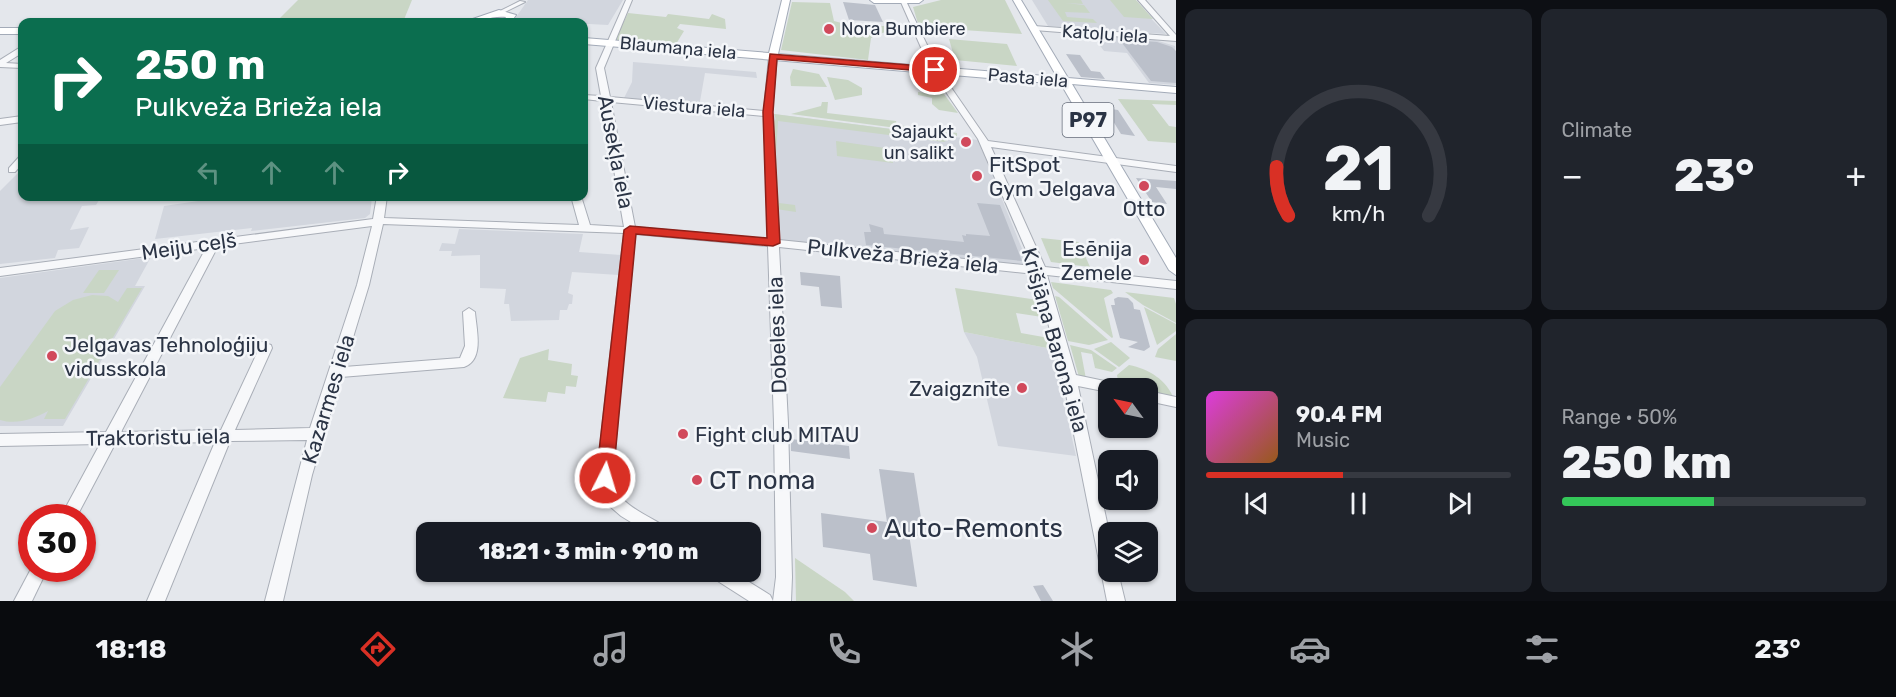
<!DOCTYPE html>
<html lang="en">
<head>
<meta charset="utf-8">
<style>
  :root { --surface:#171b24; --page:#20242c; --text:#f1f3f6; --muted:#9ea1a6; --line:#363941; --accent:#d93025 }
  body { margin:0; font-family:Rubik,sans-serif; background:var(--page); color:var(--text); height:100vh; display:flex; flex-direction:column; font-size:22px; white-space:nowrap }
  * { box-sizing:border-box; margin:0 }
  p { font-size:20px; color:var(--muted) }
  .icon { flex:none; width:33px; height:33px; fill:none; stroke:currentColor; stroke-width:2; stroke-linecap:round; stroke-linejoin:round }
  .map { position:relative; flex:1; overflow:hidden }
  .side { display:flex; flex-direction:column; gap:9px; padding:9px; background:#0d0f14; width:720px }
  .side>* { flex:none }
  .banner { position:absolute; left:18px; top:18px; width:570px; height:183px; border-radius:12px; box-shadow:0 2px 4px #0004; background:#0b6e4f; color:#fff; overflow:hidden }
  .needle { width:39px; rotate:303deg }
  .fabs { position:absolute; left:1098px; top:378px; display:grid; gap:12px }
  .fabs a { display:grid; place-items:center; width:60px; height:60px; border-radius:12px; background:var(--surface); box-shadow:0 2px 4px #0004; font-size:30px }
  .speed { position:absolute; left:18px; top:504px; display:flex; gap:12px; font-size:30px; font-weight:700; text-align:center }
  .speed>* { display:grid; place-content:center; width:78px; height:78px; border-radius:50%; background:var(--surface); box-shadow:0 2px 4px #0004; line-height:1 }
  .speed .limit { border:9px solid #d22; background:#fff; color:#111 }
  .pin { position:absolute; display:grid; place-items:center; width:51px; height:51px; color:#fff; margin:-26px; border:3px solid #fff; border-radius:50%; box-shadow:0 2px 6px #0007 }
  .me { position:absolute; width:66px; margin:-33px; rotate:5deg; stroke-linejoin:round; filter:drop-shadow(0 0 4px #0008) }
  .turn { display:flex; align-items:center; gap:21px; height:126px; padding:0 18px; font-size:27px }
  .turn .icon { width:78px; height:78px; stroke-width:2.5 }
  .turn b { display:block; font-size:42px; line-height:51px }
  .lanes { display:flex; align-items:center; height:57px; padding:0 18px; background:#0003; justify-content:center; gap:30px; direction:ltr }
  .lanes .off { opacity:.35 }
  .big { font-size:45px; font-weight:800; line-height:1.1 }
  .side .tile { flex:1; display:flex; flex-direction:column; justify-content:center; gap:9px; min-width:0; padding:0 21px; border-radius:12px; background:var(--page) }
  .side .dial { align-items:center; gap:0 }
  .dial svg { height:156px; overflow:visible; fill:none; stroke:var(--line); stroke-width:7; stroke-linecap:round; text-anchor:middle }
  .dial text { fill:var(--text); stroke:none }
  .song { display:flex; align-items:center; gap:18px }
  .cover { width:72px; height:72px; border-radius:9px; background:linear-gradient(135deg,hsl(300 70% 55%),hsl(30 70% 35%)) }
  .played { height:6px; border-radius:3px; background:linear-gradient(90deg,var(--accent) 45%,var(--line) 45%) }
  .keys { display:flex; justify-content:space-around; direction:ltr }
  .heat { display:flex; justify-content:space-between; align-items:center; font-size:33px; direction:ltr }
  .charge { height:9px; border-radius:4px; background:linear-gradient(90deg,#34c759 50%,var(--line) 0) }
  .side .tiles { flex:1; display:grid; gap:9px; grid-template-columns:repeat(2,1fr) }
  .trip { position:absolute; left:416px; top:522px; width:345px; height:60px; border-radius:12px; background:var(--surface); box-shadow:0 2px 4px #0004; font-weight:800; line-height:60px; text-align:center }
  .menu { display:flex; height:96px; justify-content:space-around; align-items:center; background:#090b0e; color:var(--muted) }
  .menu .icon { width:42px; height:42px }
  .menu .on { color:var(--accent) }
  .menu b { font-size:27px; color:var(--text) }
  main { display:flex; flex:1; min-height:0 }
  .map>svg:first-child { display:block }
</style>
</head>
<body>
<main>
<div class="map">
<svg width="1176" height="601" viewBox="0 0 1176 601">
  <rect width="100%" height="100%" fill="#e4e7ec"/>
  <g fill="#d2d6de">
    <path d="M 528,0 L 623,0 L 608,25 L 514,20 Z"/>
    <path d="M 1032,0 L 1133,0 L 1166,34 L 1048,26 Z"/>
    <path d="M 1093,36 L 1155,40 L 1175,46 L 1176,85 L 1149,83 L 1127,53 L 1104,51 Z"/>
    <path d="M 633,62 L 756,72 L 757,78 L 705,73 L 699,107 L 623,100 L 632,82 Z"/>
    <path d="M 774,114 L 978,140 L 1029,266 L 780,241 L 772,123 Z"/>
    <path d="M 22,169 L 22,196 L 101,197 L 96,205 L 82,206 L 70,230 L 89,227 L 79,248 L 58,250 L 55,258 L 0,264 L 0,191 Z"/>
    <path d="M 214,196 L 372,196 L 372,197 L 370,214 L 365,218 L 251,231 L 252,228 L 155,239 L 164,206 L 212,199 Z"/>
    <path d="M 459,229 L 583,234 L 579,252 L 621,255 L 619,275 L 572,272 L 568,293 L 573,295 L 572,304 L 569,304 L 567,310 L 560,310 L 559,320 L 511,321 L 509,304 L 504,304 L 506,289 L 480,288 L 480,255 L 451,256 L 452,251 L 439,251 L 442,243 L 455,244 Z"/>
    <path d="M 151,257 L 135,286 L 145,286 L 63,426 L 0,426 L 0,278 Z"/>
    <path d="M 964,332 L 1052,349 L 1076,456 L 998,446 L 977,357 Z"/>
  </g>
  <g fill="#c9d6c5">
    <path d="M 298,0 L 412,0 L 403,22 L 276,22 Z"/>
    <path d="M 941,0 L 1005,0 L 1022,34 L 919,27 L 913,7 Z"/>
    <path d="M 1048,0 L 1081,0 L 1083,4 L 1066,3 L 1084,5 L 1090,13 L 1065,12 L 1067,17 L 1093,19 L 1097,23 L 1063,21 Z"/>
    <path d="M 1110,0 L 1136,0 L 1153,19 L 1124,17 Z"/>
    <path d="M 792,2 L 830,3 L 834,21 L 853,26 L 900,26 L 907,32 L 885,32 L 871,38 L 868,60 L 781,50 Z"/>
    <path d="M 628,13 L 666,17 L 668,14 L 709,19 L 712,14 L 725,19 L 726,29 L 680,24 L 677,28 L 684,31 L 676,44 L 615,40 Z"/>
    <path d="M 949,39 L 1007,44 L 1017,66 L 955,60 Z"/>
    <path d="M 793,69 L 819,74 L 827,87 L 791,86 L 790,77 Z"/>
    <path d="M 827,77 L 848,80 L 862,88 L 862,95 L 835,100 Z"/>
    <path d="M 935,89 L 941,90 L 958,113 L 939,110 L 932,104 L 932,98 L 918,95 L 918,92 L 934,94 Z"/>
    <path d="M 1118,99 L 1176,101 L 1176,105 L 1152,104 L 1169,126 L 1176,127 L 1176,143 L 1148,141 Z"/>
    <path d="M 822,102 L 828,102 L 827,113 L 896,121 L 897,125 L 957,133 L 957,136 L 791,114 L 821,106 Z"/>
    <path d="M 774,114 L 953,137 L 944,142 L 778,121 L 776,155 L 779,203 L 795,205 L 796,212 L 776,209 L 772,123 L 776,119 Z"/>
    <path d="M 836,141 L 892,149 L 893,163 L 837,156 Z"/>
    <path d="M 1041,238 L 1079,242 L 1090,267 L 1051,262 Z"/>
    <path d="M 99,270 L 119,270 L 104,293 L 83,293 Z"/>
    <path d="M 1051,282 L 1111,290 L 1113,293 L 1104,298 L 1113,337 L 1112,338 L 1053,288 Z"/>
    <path d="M 127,288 L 142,288 L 65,419 L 44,419 L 48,411 C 33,419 17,425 0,420 L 0,387 L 55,311 L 73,300 L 92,295 L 108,296 L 118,302 Z"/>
    <path d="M 955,288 L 1038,300 L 1042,317 L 1016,313 L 1021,333 L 1049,338 L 1052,349 L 964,332 Z"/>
    <path d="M 1125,292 L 1174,298 L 1176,304 L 1176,323 L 1143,305 Z"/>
    <path d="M 1055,296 L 1059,297 L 1108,340 L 1089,345 L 1068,341 Z"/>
    <path d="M 1144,307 L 1176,324 L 1176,331 L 1157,345 Z"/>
    <path d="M 1176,334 L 1176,361 L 1155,357 L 1158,349 Z"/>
    <path d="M 1111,342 L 1130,358 L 1119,367 L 1094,349 Z"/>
    <path d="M 1070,345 L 1091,350 L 1117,368 L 1112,372 L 1095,368 L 1092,354 L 1081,352 L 1086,379 L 1079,377 Z"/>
    <path d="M 549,349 L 548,360 L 572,364 L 571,375 L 578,376 L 576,387 L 566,386 L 565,394 L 548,392 L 546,402 L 503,398 L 520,358 Z"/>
    <path d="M 1129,365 C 1149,369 1167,380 1174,399 L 1148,393 L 1148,388 L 1119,387 L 1117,375 Z"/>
    <path d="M 795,558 L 845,592 L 854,601 L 796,601 Z"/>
  </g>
  <g fill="#bbc0ca">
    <path d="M 843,2 L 875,5 L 883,22 L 849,20 Z"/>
    <path d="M 1119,39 L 1157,42 L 1172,47 L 1176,51 L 1176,83 L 1151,81 Z"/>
    <path d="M 1066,54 L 1080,55 L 1091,71 L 1100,72 L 1105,79 L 1081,77 Z"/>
    <path d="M 1105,108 L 1118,110 L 1135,136 L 1121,134 Z"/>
    <path d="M 1136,178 L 1176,181 L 1176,189 L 1156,187 L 1167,204 L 1152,202 Z"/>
    <path d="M 977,203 L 1000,205 L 1022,261 L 866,245 L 864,232 L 871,232 L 869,224 L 883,228 L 884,234 L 964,242 L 962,235 L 966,236 L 966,234 L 990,236 Z"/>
    <path d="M 800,272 L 840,276 L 842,308 L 821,306 L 819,287 L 801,285 Z"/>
    <path d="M 1118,297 L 1128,298 L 1133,303 L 1134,309 L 1140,310 L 1150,347 L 1144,351 L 1128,347 L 1138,342 L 1120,338 L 1111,305 L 1115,305 L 1114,299 Z"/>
    <path d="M 791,439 L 849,446 L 850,459 L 791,451 Z"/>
    <path d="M 879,469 L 914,473 L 924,537 L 909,534 L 917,587 L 873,580 L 870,554 L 823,547 L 821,513 L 887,522 Z"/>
    <path d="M 1043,585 L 1053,601 L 1041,601 L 1033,586 Z"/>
  </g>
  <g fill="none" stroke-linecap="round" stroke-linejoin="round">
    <defs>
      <g id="minor">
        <path d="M 626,0 L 632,0 L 604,68 L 610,97 L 764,111 L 769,56 L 773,54 L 777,56 L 772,112 L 779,240 L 1033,266 L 978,139 L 931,70 L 900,0 L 906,1 L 939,70 L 988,141 L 1176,166 L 1176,172 L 991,147 L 1045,267 L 1176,281 L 1176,289 L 1047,275 L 1076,375 L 1114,383 L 1119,384 L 1121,388 L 1108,388 L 1108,392 L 1078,386 L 1109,532 L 1108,572 L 1118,572 L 1125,601 L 1107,601 L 1063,379 L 1035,274 L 779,247 L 788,423 L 792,577 L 791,601 L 773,601 L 776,577 L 774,423 L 768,246 L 635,234 L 612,482 C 619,505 647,515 666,527 L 668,532 L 647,532 L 621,516 L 606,503 L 596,482 L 624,233 L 383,224 L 369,285 L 344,367 L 460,358 L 465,346 L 463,312 L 469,308 L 475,312 C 476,328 485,360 464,367 L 341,377 L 312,475 L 283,601 L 265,601 L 307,440 L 230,441 L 165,601 L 147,601 L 215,442 L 115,444 L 76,518 L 60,518 L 100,444 L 0,446 L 0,434 L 106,432 L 206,248 L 0,276 L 0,268 L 373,219 L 377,196 L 387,196 L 384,218 L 579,225 L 571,196 L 581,196 L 590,225 L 624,227 L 602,101 L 584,99 L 584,95 L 601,96 L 596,68 ZM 611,102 L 764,116 L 768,239 L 635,227 ZM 372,226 L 357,285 L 310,428 L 235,430 L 272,348 L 271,345 L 262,342 L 257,344 L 256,347 L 258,351 L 221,430 L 121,432 L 218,246 Z"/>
        <path d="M 1138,0 L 1145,0 L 1176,35 L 1176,41 L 1034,30 L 1030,28 L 1034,26 L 1170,36 Z"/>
        <path d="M 520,1 L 525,2 L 501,14 L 496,13 Z"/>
        <path d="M 19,48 L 22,48 L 22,53 L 6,63 L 22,64 L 22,68 L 0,67 L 0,60 Z"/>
        <path d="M 22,116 L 22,122 L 0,125 L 0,119 Z"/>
        <path d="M 22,156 L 22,164 L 15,172 L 9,172 L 9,168 L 19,157 Z"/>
        <path d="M 1148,391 L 1176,397 L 1176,407 L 1148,401 Z"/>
        <path d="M 32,567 L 48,568 L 32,601 L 14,601 Z"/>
        <path d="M 711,572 L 733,572 L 770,595 L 773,601 L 749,601 L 713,578 Z"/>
      </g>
      <g id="major">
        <path d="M 782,0 L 790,0 L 778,54 L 1057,77 L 1013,0 L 1021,0 L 1068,78 L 1176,87 L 1176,93 L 1072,84 L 1176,258 L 1176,275 L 1169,270 L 1061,84 L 584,44 L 584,38 L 769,53 Z"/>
        <path d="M 870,0 L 923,0 L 919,3 L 874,3 Z"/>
        <path d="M 499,10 L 516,15 L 511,22 L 503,22 L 506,17 C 492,15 478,23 464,22 Z"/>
        <rect x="0" y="28" width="22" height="6"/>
      </g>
    </defs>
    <use href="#minor" stroke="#a9aeb7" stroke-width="2"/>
    <use href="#major" stroke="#a3abb8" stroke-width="2"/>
    <use href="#minor" fill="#f7f8fa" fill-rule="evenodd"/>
    <use href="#major" fill="#fff" fill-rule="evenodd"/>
  </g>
  <path fill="#d93025" stroke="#8d1f18" stroke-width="1.5" d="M 770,54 L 935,67 L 939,70 L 935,72 L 777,59 L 773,112 L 780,243 L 773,246 L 636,234 L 613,478 L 611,483 L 605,485 L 599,483 L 596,478 L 624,230 L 630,226 L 767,238 L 763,112 Z"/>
  <g fill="#d1495b" stroke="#f4f6f9" stroke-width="2">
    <circle cx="829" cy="29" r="6"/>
    <circle cx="966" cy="142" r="6"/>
    <circle cx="977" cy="176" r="6"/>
    <circle cx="1144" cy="186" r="6"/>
    <circle cx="1144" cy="260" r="6"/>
    <circle cx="52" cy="356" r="6"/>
    <circle cx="1022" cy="388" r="6"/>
    <circle cx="683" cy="434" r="6"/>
    <circle cx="697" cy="480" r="6"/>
    <circle cx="872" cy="528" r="6"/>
  </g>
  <g text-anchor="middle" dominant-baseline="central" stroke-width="5" stroke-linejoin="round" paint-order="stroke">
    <g font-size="18" fill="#2b3445" stroke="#f4f6f9" text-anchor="start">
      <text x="841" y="29">Nora Bumbiere</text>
      <text x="954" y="132" text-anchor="end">Sajaukt<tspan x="954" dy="21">un salikt</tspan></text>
    </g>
    <g font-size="18" fill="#2b3445" stroke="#f4f6f9">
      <text transform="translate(1105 34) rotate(4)">Katoļu iela</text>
      <text transform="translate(678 48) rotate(5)">Blaumaņa iela</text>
      <text transform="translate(1028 78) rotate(5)">Pasta iela</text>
      <text transform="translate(694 107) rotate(5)">Viestura iela</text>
    </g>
    <rect fill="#f4f6f9" stroke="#676e7b" stroke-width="1.5" x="1062.5" y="103" width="51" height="34" rx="4.5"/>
    <g font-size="20" font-weight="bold" fill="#2b3445">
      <text x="1088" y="120">P97</text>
    </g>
    <g font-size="21" fill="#2b3445" stroke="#f4f6f9">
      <text transform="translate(616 152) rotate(79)">Ausekļa iela</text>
      <text transform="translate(189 246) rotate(-8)">Meiju ceļš</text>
      <text transform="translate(903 256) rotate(6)">Pulkveža Brieža iela</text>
      <text transform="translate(777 335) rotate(-92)">Dobeles iela</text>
      <text transform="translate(1055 340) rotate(74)">Krišjāņa Barona iela</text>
      <text transform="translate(328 399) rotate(-73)">Kazarmes iela</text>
      <text transform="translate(158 437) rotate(-1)">Traktoristu iela</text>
    </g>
    <g font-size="21" fill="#2b3445" stroke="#f4f6f9" text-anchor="start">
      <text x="989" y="164">FitSpot<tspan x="989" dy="24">Gym Jelgava</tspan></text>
      <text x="1144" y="208" text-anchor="middle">Otto</text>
      <text x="1132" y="248" text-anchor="end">Esēnija<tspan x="1132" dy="24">Zemele</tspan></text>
      <text x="64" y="344">Jelgavas Tehnoloģiju<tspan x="64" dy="24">vidusskola</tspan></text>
      <text x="1010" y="388" text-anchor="end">Zvaigznīte</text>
      <text x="695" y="434">Fight club MITAU</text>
    </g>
    <g font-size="26" fill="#2b3445" stroke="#f4f6f9" text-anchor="start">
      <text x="709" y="480">CT noma</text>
      <text x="884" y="528">Auto-Remonts</text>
    </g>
  </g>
</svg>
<div class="fabs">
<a><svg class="needle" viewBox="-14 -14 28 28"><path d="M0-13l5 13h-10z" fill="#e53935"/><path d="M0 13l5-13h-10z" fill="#9ea1a6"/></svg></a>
<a><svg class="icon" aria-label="sound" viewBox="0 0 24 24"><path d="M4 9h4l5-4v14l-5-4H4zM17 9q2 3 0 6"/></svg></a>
<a><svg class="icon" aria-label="layers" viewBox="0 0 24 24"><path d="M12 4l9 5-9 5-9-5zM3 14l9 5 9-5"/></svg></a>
</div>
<div class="speed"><div class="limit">30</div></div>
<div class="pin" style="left:935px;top:70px;background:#d93025"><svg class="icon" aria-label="arrive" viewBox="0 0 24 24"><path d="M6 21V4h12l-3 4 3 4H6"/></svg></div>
<svg class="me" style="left:605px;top:478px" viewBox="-20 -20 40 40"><circle r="17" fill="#d93025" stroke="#fff" stroke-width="3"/><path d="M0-11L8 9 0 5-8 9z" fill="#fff"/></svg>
<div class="trip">18:21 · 3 min · 910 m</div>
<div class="banner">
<div class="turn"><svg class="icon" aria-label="right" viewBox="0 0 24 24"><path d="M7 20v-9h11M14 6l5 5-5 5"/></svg><div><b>250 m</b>Pulkveža Brieža iela</div></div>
<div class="lanes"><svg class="icon off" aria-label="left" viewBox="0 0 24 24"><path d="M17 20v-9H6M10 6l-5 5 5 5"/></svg><svg class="icon off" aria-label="ahead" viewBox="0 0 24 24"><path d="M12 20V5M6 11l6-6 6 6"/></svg><svg class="icon off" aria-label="ahead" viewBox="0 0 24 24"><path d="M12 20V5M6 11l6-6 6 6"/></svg><svg class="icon" aria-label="right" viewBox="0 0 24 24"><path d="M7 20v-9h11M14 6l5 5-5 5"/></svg></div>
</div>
</div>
<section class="side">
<div class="tiles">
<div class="tile dial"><svg viewBox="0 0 100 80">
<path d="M14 69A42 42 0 1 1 86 69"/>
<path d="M14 69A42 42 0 0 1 8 44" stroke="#d93025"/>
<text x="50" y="56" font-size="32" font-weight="700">21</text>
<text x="50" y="72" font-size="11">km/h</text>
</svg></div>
<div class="tile"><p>Climate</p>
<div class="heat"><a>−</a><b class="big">23°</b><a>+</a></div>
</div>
<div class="tile">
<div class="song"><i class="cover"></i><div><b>90.4 FM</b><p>Music</p></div></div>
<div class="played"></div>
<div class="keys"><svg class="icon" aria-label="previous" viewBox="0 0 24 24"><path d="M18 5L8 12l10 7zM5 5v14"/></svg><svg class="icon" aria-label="pause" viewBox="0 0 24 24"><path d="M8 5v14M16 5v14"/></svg><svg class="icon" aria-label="next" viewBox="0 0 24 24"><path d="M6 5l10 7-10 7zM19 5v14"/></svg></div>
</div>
<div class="tile"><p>Range · 50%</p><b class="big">250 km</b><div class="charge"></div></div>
</div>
</section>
</main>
<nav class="menu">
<b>18:18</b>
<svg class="icon on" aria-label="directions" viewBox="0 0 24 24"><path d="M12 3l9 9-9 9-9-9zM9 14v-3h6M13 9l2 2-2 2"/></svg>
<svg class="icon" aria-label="music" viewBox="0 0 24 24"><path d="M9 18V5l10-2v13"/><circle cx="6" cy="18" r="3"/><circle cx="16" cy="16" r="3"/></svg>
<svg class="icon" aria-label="phone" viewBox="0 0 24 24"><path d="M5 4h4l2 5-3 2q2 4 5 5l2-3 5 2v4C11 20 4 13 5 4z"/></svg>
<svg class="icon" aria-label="climate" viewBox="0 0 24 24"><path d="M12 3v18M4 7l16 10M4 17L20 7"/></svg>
<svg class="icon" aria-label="car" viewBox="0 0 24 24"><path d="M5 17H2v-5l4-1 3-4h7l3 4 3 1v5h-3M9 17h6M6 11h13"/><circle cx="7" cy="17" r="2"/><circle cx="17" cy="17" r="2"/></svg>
<svg class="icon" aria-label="filters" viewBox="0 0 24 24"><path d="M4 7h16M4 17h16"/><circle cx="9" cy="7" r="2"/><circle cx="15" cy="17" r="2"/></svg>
<b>23°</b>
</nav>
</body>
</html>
